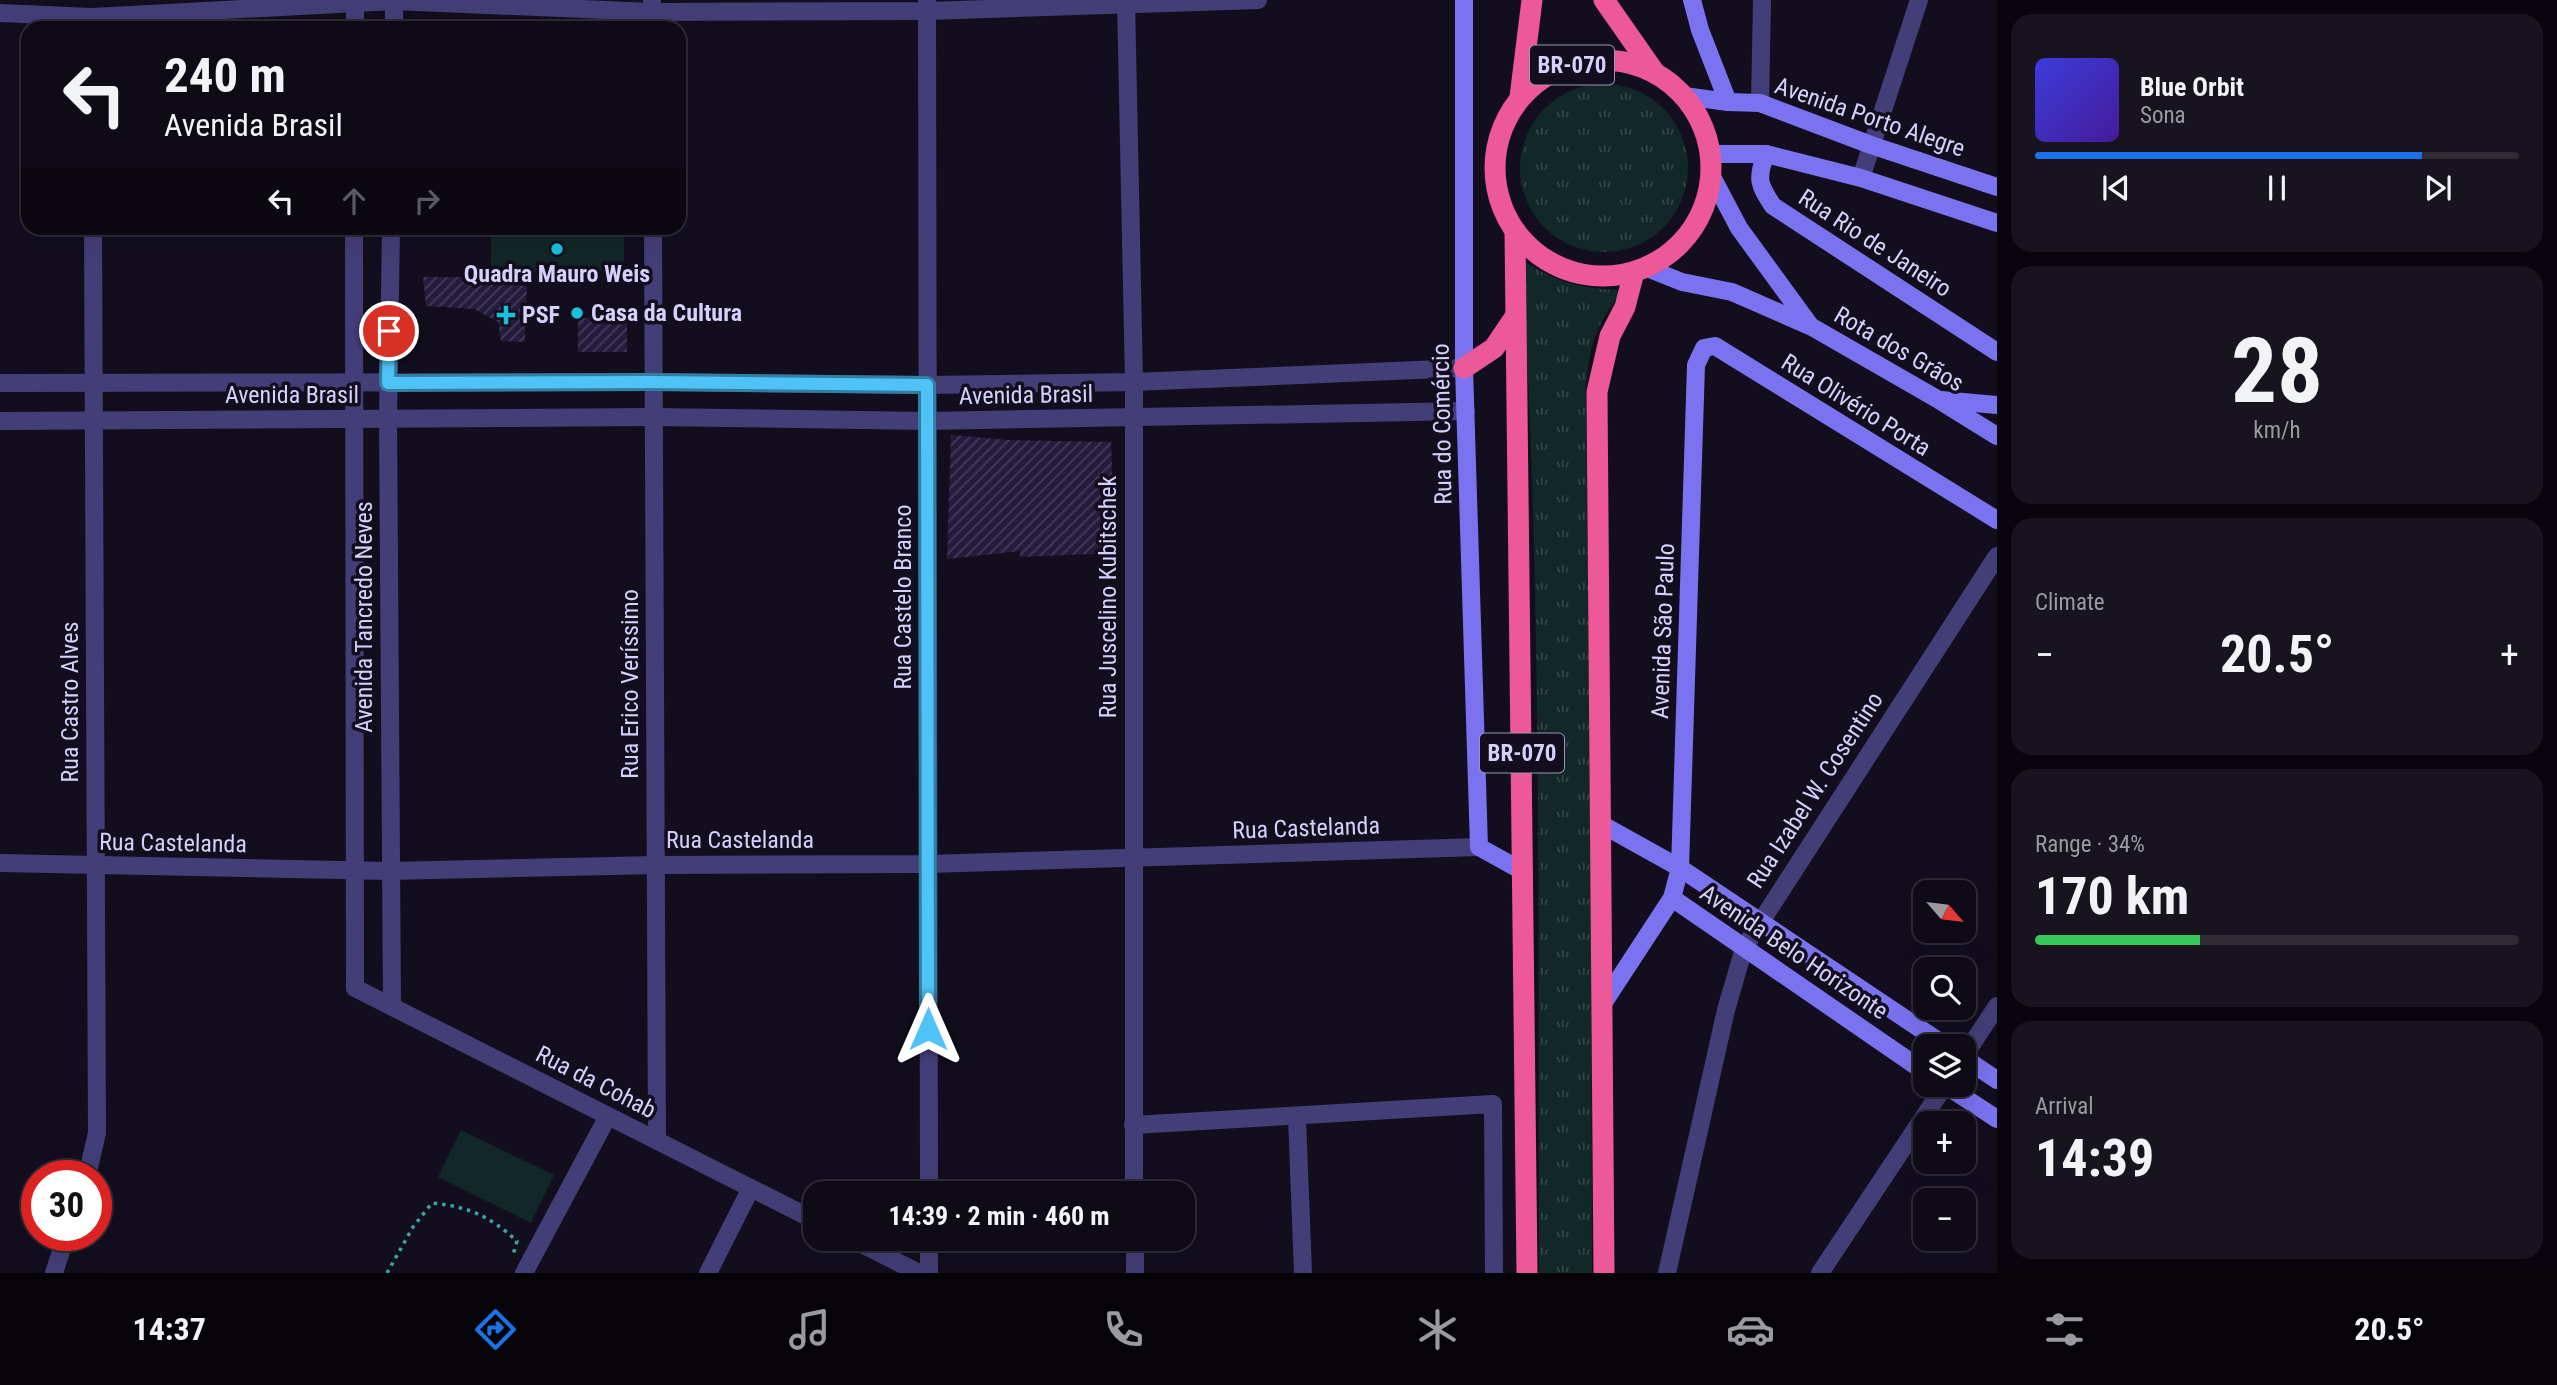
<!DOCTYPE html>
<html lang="en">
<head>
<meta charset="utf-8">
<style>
  :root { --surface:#0e0a16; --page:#17131f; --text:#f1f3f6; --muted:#9b9aa1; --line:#2e2b35; --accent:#1a73e8 }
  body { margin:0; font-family:"Roboto Condensed",sans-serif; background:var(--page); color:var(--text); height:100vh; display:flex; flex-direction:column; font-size:26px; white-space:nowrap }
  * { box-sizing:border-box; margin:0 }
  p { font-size:23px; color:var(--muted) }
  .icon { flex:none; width:38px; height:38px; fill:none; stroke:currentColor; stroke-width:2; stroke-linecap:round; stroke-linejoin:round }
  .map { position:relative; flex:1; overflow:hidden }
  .sheet { display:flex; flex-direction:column; gap:14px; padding:14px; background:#08060c; width:560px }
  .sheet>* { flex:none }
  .banner { position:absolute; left:21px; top:21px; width:665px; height:214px; border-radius:21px; box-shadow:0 7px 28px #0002,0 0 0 2px var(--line); background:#0e0a16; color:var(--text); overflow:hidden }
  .needle { width:46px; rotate:118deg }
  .buttons { position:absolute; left:1913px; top:880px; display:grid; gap:14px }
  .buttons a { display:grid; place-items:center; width:63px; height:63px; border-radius:14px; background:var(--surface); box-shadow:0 7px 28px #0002,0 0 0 2px var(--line); font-size:35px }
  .speed { position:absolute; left:21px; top:1160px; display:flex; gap:14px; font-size:35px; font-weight:700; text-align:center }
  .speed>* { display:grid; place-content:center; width:91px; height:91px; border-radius:50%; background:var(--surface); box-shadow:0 7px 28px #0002,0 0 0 2px var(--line); line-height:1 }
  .speed .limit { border:10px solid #d22; background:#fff; color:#111 }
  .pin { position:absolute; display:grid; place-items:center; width:60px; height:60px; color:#fff; margin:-30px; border:4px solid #fff; border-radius:50%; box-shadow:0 2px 7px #0007 }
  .me { position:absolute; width:77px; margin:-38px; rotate:0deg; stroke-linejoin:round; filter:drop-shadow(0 0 5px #0008) }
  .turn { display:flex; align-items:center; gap:24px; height:147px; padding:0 28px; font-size:32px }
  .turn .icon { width:91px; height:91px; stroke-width:2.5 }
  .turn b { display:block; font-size:49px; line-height:60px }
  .lanes { display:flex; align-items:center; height:66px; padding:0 28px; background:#0003; justify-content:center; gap:35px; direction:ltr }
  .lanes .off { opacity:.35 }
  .big { font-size:52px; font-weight:700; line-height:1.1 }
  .sheet .tile { flex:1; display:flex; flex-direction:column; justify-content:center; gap:10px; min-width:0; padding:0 24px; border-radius:21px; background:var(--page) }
  .sheet .dial { align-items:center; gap:0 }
  .dial b { font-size:91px; line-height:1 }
  .song { display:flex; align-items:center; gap:21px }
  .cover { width:84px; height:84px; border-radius:10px; background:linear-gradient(135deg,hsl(240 70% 55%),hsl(260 70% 35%)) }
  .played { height:7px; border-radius:4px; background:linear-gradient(90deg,var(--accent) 80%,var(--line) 80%) }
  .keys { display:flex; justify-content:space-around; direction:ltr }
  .heat { display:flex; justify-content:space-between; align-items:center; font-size:38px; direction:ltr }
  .charge { height:10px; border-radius:5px; background:linear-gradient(90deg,#34c759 34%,var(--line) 0) }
  .trip { position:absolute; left:803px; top:1181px; width:392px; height:70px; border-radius:21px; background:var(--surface); box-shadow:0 7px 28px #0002,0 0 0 2px var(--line); font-weight:700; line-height:70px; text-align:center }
  .dock { display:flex; height:112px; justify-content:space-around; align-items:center; background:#060409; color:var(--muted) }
  .dock .icon { width:49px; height:49px }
  .dock .selected { color:var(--accent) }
  .dock b { font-size:32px; color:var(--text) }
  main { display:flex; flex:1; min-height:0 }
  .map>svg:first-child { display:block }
</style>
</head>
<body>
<main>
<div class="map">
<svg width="1997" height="1273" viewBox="0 0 1997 1273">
  <defs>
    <pattern id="grass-tufts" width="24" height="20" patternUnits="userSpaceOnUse" patternTransform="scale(1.75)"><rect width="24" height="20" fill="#122727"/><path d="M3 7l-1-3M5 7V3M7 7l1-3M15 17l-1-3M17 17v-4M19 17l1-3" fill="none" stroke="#344547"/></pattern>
    <pattern id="building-hatch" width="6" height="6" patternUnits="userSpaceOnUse" patternTransform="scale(1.75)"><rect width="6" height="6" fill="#251c3d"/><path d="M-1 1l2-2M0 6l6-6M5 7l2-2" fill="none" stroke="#443c5a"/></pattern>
  </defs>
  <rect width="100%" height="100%" fill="#120e1e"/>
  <g fill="url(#grass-tufts)">
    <circle cx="1604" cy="168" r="84"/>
    <path d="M 1522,260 C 1554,282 1584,290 1622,290 C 1595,329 1589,343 1586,390 L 1591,887 L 1592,1273 L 1539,1273 C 1538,935 1542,597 1522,260 Z"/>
  </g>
  <g fill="#122727">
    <path d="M 491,228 L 624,228 L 624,271 L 491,272 Z"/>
    <path d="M 461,1130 L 554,1175 L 531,1223 L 438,1177 Z"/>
  </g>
  <g fill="url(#building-hatch)">
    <path d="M 423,277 L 465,277 L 506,281 L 527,287 L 525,342 L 501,341 L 498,322 L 474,309 L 426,306 Z"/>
    <rect x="578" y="318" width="49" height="34"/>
    <path d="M 951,435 L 1008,440 L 1111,442 L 1115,553 L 1020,557 L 1020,551 L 947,559 Z"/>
  </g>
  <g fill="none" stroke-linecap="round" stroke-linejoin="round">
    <path stroke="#3aa4a3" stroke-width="3.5" stroke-dasharray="3.5 5" stroke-linecap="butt" d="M 387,1273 L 413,1227 L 432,1203 C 470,1207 489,1216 517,1241 L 513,1255"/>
    <g stroke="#443e78" stroke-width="18">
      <path d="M 652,0 L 652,28"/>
      <path d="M 927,0 L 929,1194"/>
      <path d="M 1126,0 L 1134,382 L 1134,1194"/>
      <path d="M 0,13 L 92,17 L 394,1 L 652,12 L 927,11 L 1258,0"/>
      <path d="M 355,28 L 355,0"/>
      <path d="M 394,28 L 394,0"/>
      <path d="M 1760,103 L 1762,0"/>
      <path d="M 1861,178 L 1919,0"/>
      <path d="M 354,228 L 355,988 L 816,1221"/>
      <path d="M 391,228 L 388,419 L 392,1006"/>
      <path d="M 653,228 L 657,1140"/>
      <path d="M 0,383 L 653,382 L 927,385 L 1134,382 L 1464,368"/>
      <path d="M 0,421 L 653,417 L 927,421 L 1466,411"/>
      <path d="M 0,863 L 389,871 L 656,865 L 928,864 L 1479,847"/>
      <path d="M 1964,1056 L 1997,1006"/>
      <path d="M 1297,1117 L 1303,1273"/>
      <path d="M 1133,1125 L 1493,1104 L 1494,1273"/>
      <path d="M 87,1176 L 97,1133 L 93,228"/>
      <path d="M 852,1239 L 919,1273"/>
      <path d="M 929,1239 L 929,1273"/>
      <path d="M 1135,1239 L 1135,1273"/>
      <path d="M 54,1273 L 66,1236"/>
      <path d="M 524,1273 L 608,1116"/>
      <path d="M 708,1273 L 751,1188"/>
      <path d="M 1667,1273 L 1726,1010 L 1744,948 L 1997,556"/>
      <path d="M 1820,1273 L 1945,1085"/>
    </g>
    <g stroke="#7b72f0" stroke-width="18">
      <path d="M 1464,0 L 1464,368 L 1479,847 L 1524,872"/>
      <path d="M 1692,0 L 1700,30 L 1728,102"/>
      <path d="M 1684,96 L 1728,102 L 1760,103 L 1871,145 L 1997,187"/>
      <path d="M 1710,154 L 1766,154 L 1861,178 L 1997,223"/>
      <path d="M 1766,154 C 1756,179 1759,185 1773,206 L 1997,352"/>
      <path d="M 1710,173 L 1739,228 L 1809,324"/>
      <path d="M 1647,268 L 1682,282 L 1732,292 L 1812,327 L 1939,400 L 1997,436"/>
      <path d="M 1941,400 L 1997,405"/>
      <path d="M 1601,824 L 1680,868 L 1946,1046"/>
      <path d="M 1672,898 L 1925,1072"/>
      <path d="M 1602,1005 L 1672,898 L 1680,868 L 1696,365 L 1704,348 L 1715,346 L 1997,520"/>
      <path d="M 1964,1058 L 1997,1080"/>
      <path d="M 1945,1085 L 1997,1119"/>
    </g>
    <g stroke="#ed5898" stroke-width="21">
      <path d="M 1604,0 L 1655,73"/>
      <circle cx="1603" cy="168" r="108"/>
      <path d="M 1520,97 L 1532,0"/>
      <path d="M 1515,232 L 1527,1273"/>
      <path d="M 1464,368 L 1494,348 L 1515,317"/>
      <path d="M 1604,1273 L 1597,392 L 1610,336 L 1625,307 L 1634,272"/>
    </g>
  </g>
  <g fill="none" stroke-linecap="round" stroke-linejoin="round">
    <defs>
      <path id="route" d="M 389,331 L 388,383 L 653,382 L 927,385 L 928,1029"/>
    </defs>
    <use href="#route" stroke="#337fa1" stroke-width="18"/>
    <use href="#route" stroke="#4fc3f7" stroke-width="12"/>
  </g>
  <g fill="#18c0de" stroke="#120e1e" stroke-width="2.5">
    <circle cx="557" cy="249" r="7"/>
    <circle cx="577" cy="313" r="7"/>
    <path d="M502.5 304.5h7v7h7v7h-7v7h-7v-7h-7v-7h7z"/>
  </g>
  <g text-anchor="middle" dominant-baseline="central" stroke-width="7" stroke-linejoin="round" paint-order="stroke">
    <g fill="#120e1e" stroke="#9c96b8" stroke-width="2">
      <rect x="1530" y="45.5" width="84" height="39" rx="5"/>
      <rect x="1480" y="733.5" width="84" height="39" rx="5"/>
    </g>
    <g font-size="23" font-weight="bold" fill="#d7d0fa">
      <text x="1572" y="65">BR-070</text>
      <text x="1522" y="753">BR-070</text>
    </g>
    <g font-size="24" fill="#d7d0fa" stroke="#120e1e">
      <text transform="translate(1870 117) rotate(19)">Avenida Porto Alegre</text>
      <text transform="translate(1875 243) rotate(33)">Rua Rio de Janeiro</text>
      <text transform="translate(1899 349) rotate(30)">Rota dos Grãos</text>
      <text x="292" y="395">Avenida Brasil</text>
      <text transform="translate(1026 395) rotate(-1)">Avenida Brasil</text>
      <text transform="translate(1856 405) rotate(32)">Rua Olivério Porta</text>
      <text transform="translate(1442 424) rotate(-91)">Rua do Comércio</text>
      <text transform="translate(903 597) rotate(-90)">Rua Castelo Branco</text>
      <text transform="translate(1108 597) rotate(-90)">Rua Juscelino Kubitschek</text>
      <text transform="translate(364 617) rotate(-90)">Avenida Tancredo Neves</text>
      <text transform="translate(1663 631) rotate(-88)">Avenida São Paulo</text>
      <text transform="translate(630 684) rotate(-90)">Rua Erico Veríssimo</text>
      <text transform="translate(70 702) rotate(-90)">Rua Castro Alves</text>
      <text transform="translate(1815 790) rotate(-57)">Rua Izabel W. Cosentino</text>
      <text transform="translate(1306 828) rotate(-2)">Rua Castelanda</text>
      <text x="740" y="840">Rua Castelanda</text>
      <text transform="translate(173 843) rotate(1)">Rua Castelanda</text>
      <text transform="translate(1794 952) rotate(34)">Avenida Belo Horizonte</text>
      <text transform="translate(596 1082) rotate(27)">Rua da Cohab</text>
    </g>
    <g font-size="24" font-weight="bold" fill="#d7d0fa" stroke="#120e1e" text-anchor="start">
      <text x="557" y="274" text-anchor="middle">Quadra Mauro Weis</text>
      <text x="591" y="313">Casa da Cultura</text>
      <text x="522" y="315">PSF</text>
    </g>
  </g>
</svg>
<div class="buttons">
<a><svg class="needle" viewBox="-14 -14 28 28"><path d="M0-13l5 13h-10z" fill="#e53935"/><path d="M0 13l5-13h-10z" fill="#9b9aa1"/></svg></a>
<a><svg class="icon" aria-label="search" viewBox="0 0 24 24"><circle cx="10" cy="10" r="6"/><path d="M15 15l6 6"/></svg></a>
<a><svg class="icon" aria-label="layers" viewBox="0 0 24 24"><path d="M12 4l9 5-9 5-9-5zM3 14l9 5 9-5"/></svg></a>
<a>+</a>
<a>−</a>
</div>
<div class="speed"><div class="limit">30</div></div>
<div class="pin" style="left:389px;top:331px;background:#d93025"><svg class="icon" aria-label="arrive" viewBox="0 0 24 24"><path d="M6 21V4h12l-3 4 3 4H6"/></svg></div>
<svg class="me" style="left:928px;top:1029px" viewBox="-20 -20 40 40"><path d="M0-17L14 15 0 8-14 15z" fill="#4fc3f7" stroke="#fff" stroke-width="4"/></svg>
<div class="trip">14:39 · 2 min · 460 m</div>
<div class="banner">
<div class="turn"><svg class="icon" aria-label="left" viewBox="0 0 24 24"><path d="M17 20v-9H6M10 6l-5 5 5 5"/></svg><div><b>240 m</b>Avenida Brasil</div></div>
<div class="lanes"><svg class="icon" aria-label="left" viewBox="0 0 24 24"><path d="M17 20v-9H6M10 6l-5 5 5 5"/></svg><svg class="icon off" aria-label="ahead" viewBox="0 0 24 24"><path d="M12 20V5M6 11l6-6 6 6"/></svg><svg class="icon off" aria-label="right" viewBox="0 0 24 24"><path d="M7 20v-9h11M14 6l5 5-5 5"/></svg></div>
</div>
</div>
<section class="sheet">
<div class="tile">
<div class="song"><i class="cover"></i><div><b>Blue Orbit</b><p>Sona</p></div></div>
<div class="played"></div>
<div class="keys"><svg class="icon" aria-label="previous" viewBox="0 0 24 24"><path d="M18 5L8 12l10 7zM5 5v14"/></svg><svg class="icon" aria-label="pause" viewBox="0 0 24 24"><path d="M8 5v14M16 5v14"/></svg><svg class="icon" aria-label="next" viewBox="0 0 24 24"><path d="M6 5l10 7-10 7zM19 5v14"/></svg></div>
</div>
<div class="tile dial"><b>28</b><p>km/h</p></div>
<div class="tile"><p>Climate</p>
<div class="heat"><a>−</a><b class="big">20.5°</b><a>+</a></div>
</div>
<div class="tile"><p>Range · 34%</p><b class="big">170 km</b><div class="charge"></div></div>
<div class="tile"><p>Arrival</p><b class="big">14:39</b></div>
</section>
</main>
<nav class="dock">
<b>14:37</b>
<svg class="icon selected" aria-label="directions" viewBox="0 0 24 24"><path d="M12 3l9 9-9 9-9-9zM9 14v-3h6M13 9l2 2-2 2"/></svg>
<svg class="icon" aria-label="music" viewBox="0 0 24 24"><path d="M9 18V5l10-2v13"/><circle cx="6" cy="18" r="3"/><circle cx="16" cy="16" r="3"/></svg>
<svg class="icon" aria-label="phone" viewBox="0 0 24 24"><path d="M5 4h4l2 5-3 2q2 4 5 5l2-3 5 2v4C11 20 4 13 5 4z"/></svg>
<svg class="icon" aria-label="climate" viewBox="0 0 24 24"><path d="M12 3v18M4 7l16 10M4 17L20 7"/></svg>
<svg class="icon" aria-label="car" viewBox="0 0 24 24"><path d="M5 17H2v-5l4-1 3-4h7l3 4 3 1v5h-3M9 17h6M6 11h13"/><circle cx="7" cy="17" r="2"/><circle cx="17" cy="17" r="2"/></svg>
<svg class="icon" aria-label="filters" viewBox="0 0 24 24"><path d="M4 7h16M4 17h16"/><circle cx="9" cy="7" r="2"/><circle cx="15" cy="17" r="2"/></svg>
<b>20.5°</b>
</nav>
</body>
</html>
